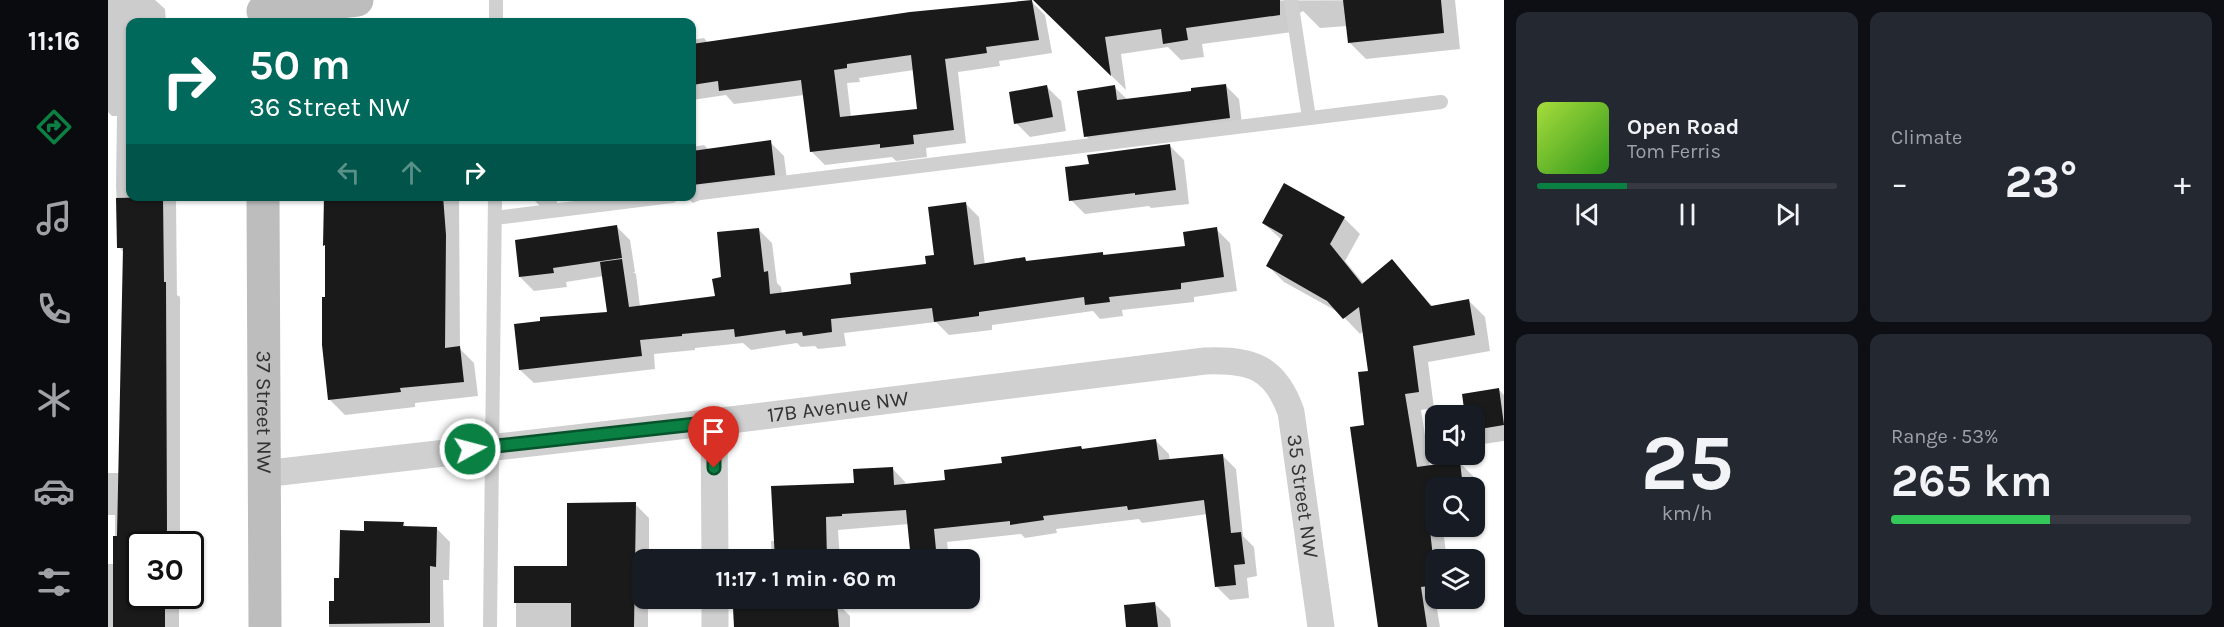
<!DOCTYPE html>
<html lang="en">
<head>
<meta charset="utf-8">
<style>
  :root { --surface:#171b24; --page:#242831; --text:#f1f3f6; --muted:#9ea1a6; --line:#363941; --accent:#0b8043 }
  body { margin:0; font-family:Karla,sans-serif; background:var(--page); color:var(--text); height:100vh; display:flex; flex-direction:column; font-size:22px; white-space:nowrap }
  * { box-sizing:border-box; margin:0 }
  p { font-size:20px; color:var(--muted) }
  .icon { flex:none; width:33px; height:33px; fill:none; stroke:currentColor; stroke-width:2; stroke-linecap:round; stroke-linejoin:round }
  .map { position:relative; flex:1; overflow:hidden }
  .details { display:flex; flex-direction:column; gap:12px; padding:12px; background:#0d0f14; width:720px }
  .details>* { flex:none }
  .guide { position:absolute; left:18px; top:18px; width:570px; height:183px; border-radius:12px; box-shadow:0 2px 4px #0004; background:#00695c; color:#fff; overflow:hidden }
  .tools { position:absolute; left:1317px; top:405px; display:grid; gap:12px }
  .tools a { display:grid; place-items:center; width:60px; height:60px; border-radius:12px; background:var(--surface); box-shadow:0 2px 4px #0004; font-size:30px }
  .speed { position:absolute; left:18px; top:531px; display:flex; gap:12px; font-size:30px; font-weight:700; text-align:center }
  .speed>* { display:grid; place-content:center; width:78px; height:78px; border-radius:50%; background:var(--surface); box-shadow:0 2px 4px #0004; line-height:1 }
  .speed .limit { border:3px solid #111; border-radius:9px; background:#fff; color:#111 }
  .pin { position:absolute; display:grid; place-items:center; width:51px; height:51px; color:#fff; margin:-62px -26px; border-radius:50% 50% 50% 0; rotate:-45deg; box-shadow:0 0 6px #0007 }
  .pin .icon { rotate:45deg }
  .me { position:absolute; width:66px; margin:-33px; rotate:83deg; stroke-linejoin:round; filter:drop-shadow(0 0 4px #0008) }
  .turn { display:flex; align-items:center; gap:21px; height:126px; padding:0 24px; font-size:27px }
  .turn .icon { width:78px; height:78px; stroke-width:2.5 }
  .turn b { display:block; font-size:42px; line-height:51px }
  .lanes { display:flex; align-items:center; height:57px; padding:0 24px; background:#0003; justify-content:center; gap:30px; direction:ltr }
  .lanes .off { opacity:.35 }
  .big { font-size:45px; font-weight:700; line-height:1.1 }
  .details .tile { flex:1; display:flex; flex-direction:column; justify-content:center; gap:9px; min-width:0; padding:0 21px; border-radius:12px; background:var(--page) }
  .details .dial { align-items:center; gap:0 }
  .dial b { font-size:78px; line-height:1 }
  .song { display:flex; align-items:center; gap:18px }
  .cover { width:72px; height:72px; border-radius:9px; background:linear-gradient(135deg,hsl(80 70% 55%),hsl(110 70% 35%)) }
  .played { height:6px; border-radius:3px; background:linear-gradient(90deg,var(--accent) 30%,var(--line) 30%) }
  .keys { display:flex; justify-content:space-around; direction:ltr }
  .heat { display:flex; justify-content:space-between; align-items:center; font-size:33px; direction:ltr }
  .charge { height:9px; border-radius:4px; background:linear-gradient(90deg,#34c759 53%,var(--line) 0) }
  .details .tiles { flex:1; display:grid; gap:12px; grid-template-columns:repeat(2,1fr) }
  .trip { position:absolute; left:524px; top:549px; width:348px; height:60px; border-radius:12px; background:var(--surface); box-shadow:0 2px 4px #0004; font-weight:700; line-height:60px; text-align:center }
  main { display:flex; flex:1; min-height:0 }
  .tab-bar { display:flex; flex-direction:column; width:108px; justify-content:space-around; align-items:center; background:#090b0e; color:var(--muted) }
  .tab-bar .icon { width:42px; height:42px }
  .tab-bar .selected { color:var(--accent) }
  .tab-bar b { font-size:27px; color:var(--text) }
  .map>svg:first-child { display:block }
</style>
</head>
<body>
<main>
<nav class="tab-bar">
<b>11:16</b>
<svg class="icon selected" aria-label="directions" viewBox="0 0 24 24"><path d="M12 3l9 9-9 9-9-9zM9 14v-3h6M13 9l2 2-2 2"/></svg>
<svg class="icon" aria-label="music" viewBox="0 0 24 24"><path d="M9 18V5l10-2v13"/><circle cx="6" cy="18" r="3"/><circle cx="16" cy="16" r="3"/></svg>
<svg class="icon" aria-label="phone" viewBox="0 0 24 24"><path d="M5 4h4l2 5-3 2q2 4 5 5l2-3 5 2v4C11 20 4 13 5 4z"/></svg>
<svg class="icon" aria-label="climate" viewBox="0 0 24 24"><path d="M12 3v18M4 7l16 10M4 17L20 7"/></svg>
<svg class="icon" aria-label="car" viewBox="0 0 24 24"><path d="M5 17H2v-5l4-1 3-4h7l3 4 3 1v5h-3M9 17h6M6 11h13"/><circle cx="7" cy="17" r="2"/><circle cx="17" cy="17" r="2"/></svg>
<svg class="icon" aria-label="filters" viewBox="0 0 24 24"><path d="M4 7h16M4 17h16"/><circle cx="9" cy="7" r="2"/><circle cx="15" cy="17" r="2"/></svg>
</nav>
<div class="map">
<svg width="1396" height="627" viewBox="0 0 1396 627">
  <rect width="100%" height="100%" fill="#fff"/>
  <g fill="#0003" fill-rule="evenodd">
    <path d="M 0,0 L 47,0 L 57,9 L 58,22 L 22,22 L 22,196 L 70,196 L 70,200 L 68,200 L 69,295 L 72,297 L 72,544 L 32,544 L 32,596 L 71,596 L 71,627 L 0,627 L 0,564 L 7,564 L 7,515 L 0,515 L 0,473 L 10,473 L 13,470 L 17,254 L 11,247 L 8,186 L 9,116 L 4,116 L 0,112 Z"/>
    <path d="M 1347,0 L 1352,49 L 1258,59 L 1241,42 L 1239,26 L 1212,28 L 1195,11 L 1190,14 L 1192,31 L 1094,44 L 1096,57 L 1073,60 L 1060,47 L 1013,54 L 1018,90 L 927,1 Z"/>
    <path d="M 923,1 L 937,15 L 944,53 L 891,61 L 892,66 L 850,72 L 858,143 L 818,148 L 819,157 L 788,161 L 784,157 L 717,165 L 703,151 L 696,95 L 626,104 L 618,95 L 584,100 L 584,40 L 596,38 L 600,43 ZM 806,70 L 810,110 L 743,117 L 739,83 L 752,82 L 751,78 Z"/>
    <path d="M 1117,85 L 1131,99 L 1135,132 L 992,150 L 978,136 L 1006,87 L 1020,100 L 1085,92 Z"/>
    <path d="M 939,87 L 953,101 L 958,131 L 922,137 L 908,123 Z"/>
    <path d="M 662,142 L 676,156 L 680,188 L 597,198 L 585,203 L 577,196 L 584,196 L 584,147 L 596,145 L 601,150 Z"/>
    <path d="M 1062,146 L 1076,160 L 1081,204 L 1043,208 L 1041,206 L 977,214 L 963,200 L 983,165 Z"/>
    <path d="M 216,196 L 351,196 L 352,349 L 366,363 L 370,396 L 307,403 L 307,407 L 237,415 L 221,399 Z"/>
    <path d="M 422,196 L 449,196 L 449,208 L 434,208 Z"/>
    <path d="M 857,203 L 871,217 L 877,265 L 917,259 L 920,263 L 995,253 L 997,256 L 1079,247 L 1108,229 L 1122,243 L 1129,291 L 1086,297 L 1086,302 L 1014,310 L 1015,316 L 992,319 L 985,311 L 884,325 L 884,330 L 841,335 L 828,322 L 736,333 L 738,346 L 710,349 L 707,346 L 693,347 L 689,343 L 643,350 L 635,343 L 587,348 L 587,350 L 546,354 L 547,369 L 426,383 L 412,370 L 501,313 L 496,276 L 458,282 L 459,287 L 426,291 L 412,277 L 509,227 L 522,240 L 527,272 L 525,272 L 528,274 L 532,307 L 608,298 L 615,279 L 650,229 L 664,243 L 669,283 L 673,287 L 674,294 L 745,285 L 820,266 L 828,256 Z"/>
    <path d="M 1236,218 L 1252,234 L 1237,261 L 1256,284 L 1284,261 L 1325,307 L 1361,301 L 1377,317 L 1382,351 L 1320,362 L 1326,408 L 1313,410 L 1322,467 L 1351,462 L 1367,478 L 1371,506 L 1366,507 L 1366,488 L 1328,488 L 1328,526 L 1364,526 L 1365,533 L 1336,537 L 1339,560 L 1328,560 L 1328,598 L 1344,598 L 1344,601 L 1328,603 L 1332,627 L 1272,627 L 1258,426 L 1262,372 L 1256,331 L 1252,334 L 1232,313 L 1176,282 L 1160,266 L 1174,240 L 1155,223 Z"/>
    <path d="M 1391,390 L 1396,395 L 1396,441 L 1375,444 L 1366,436 L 1366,416 Z"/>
    <path d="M 1048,441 L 1061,454 L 1062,461 L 1114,455 L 1128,469 L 1135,536 L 1146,547 L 1149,576 L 1139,578 L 1141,598 L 1122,600 L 1108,586 L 1100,514 L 1034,523 L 1031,519 L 948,529 L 949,533 L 917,538 L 913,534 L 839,542 L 841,560 L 804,560 L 801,524 L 730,530 L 732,560 L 664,560 L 663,541 L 668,541 L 747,484 L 784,468 L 797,482 L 798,486 L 839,482 L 896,465 L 975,450 Z"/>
    <path d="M 527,504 L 541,518 L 541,560 L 534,560 L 534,598 L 540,598 L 540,627 L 408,627 L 408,568 L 460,567 Z"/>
    <path d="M 295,524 L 299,528 L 328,528 L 342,542 L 341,580 L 335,580 L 336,627 L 221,627 L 222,602 L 227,602 L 233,580 L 257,532 Z"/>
    <path d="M 665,598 L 733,598 L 734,608 L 742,616 L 742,627 L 662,627 Z"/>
    <path d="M 1047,604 L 1062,619 L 1063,627 L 1019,627 Z"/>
  </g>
  <g fill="#1a1a1a" fill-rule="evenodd">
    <path d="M 924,0 L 931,40 L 878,47 L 879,53 L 837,59 L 846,130 L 805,135 L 806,144 L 772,148 L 772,144 L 702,152 L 693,80 L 611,91 L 610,81 L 584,85 L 584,44 L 802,12 ZM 803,55 L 809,109 L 732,117 L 726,70 L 739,68 L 739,64 Z"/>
    <path d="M 925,0 L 1172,0 L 1172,15 L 1078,28 L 1080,40 L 1055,44 L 1053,29 L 997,37 L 1003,76 Z"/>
    <path d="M 1235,0 L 1333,0 L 1336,33 L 1240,43 Z"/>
    <path d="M 1118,84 L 1122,118 L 976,137 L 969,91 L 1007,85 L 1009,100 L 1083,91 L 1083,88 Z"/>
    <path d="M 939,85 L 945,117 L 906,124 L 901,92 Z"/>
    <path d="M 663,140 L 667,175 L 584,185 L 584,151 Z"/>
    <path d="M 1062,144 L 1068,190 L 1027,195 L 1027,193 L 961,201 L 957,167 L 981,164 L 979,155 Z"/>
    <path d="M 1176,183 L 1237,217 L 1222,244 L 1254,284 L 1284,259 L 1323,306 L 1361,299 L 1367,335 L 1305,346 L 1311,392 L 1297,394 L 1309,467 L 1352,461 L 1355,488 L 1328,488 L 1328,520 L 1321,521 L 1328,585 L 1313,587 L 1319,627 L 1270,627 L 1242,427 L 1256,425 L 1250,372 L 1260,371 L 1251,307 L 1235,319 L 1219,301 L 1158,266 L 1175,235 L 1154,223 Z"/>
    <path d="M 216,196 L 335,196 L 338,235 L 337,348 L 352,346 L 356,382 L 292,388 L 293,392 L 220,400 L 214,345 L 214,297 L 217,297 L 217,245 L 215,246 Z"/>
    <path d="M 55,197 L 56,282 L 58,282 L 59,529 L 58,544 L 32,544 L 32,601 L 57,601 L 57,627 L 5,627 L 5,536 L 9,536 L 15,248 L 9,248 L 8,198 Z"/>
    <path d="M 858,202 L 866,265 L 917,257 L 918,261 L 995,252 L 995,255 L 1077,246 L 1075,232 L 1109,227 L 1116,277 L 1073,283 L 1073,289 L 1001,297 L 1002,302 L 977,305 L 976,297 L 871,312 L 871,316 L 826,322 L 824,308 L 723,319 L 724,332 L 695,336 L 694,332 L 678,334 L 677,330 L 627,337 L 626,329 L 574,334 L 574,336 L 532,340 L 534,356 L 411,370 L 406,324 L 432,321 L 432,317 L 499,312 L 492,262 L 514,259 L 521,307 L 607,296 L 604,279 L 613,277 L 609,232 L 651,228 L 656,272 L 660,271 L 662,294 L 743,284 L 742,273 L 818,264 L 817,256 L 826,255 L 820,207 Z"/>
    <path d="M 509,225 L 514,258 L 445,268 L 446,273 L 411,277 L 407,240 Z"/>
    <path d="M 1391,388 L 1396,425 L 1366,430 L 1366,416 L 1357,416 L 1354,394 Z"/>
    <path d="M 1048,439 L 1051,460 L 1115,454 L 1123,533 L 1133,532 L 1137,564 L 1126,565 L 1128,585 L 1107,587 L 1096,500 L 1020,510 L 1019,506 L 935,516 L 936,520 L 902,525 L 902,521 L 826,529 L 829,560 L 803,560 L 798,510 L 734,514 L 734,516 L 718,517 L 719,560 L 667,560 L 663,486 L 746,483 L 745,469 L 785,467 L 786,485 L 837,480 L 836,470 L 894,463 L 893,457 L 973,446 L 974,449 Z"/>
    <path d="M 528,502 L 526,627 L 463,627 L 463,603 L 406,603 L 406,566 L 459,566 L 459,503 Z"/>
    <path d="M 256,521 L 296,522 L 295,526 L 329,527 L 328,567 L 322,566 L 322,623 L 221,624 L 221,601 L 226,601 L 226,578 L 231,578 L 232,530 L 256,531 Z"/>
    <path d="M 729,602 L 731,627 L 626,627 L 625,608 Z"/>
    <path d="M 1047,602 L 1050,627 L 1018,627 L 1016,605 Z"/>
  </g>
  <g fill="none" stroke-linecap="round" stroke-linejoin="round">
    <g stroke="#d0d0d0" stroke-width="14">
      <path d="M 1183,0 L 1201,118"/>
      <path d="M 388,22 L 388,0"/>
      <path d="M 584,194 L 1333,102"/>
      <path d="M 387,218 L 564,196"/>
      <path d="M 382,627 L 387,196"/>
    </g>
    <g stroke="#d0d0d0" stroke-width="27">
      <path d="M 606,422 L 607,560"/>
      <path id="s1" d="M 155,474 L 606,422 L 1097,361 C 1143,359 1167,367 1183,412 L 1213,627"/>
      <path d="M 607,598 L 607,627"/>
    </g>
    <g stroke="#bdbdbd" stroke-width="33">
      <path d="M 155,11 L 249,0"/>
      <path id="s2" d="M 155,196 L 157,627"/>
    </g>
  </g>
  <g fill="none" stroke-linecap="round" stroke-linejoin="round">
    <defs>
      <path id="route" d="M 362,449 L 606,422 L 606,468"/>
    </defs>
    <use href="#route" stroke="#07532c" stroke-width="15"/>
    <use href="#route" stroke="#0b8043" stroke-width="10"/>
  </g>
  <g text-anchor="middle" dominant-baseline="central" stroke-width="6" stroke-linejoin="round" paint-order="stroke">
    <g font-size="21" fill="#333" stroke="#fff">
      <text stroke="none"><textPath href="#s1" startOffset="579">17B Avenue NW</textPath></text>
      <text stroke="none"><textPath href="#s2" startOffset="216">37 Street NW</textPath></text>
      <text stroke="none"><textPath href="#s1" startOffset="1144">35 Street NW</textPath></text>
    </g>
  </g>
</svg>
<div class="tools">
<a><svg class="icon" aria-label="sound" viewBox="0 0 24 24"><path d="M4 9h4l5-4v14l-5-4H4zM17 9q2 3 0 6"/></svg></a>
<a><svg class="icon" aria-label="search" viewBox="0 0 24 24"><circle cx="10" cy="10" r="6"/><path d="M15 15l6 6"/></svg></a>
<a><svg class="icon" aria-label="layers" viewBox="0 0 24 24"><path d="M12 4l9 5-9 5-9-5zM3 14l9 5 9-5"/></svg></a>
</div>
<div class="speed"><div class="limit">30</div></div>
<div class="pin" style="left:606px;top:468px;background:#d93025"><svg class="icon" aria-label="arrive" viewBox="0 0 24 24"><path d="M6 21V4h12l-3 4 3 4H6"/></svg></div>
<svg class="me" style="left:362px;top:449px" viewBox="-20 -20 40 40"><circle r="17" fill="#0b8043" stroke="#fff" stroke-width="3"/><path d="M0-11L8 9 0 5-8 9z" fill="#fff"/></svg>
<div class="trip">11:17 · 1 min · 60 m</div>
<div class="guide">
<div class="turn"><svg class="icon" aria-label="right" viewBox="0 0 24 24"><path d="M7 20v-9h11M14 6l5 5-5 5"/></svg><div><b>50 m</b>36 Street NW</div></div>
<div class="lanes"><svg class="icon off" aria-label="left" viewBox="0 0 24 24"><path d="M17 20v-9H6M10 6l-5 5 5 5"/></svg><svg class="icon off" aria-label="ahead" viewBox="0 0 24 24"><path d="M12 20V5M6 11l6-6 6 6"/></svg><svg class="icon" aria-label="right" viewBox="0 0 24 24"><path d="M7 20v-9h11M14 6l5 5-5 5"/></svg></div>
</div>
</div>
<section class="details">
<div class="tiles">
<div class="tile">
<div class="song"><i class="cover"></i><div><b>Open Road</b><p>Tom Ferris</p></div></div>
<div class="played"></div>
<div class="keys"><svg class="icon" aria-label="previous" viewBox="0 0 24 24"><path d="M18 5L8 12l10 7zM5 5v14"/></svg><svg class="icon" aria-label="pause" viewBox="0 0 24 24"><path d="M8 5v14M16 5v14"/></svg><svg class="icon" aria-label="next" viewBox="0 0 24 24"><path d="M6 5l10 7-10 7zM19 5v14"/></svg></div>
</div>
<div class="tile"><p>Climate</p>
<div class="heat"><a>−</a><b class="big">23°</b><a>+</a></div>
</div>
<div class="tile dial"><b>25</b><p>km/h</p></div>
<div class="tile"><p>Range · 53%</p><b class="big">265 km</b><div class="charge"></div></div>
</div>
</section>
</main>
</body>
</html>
